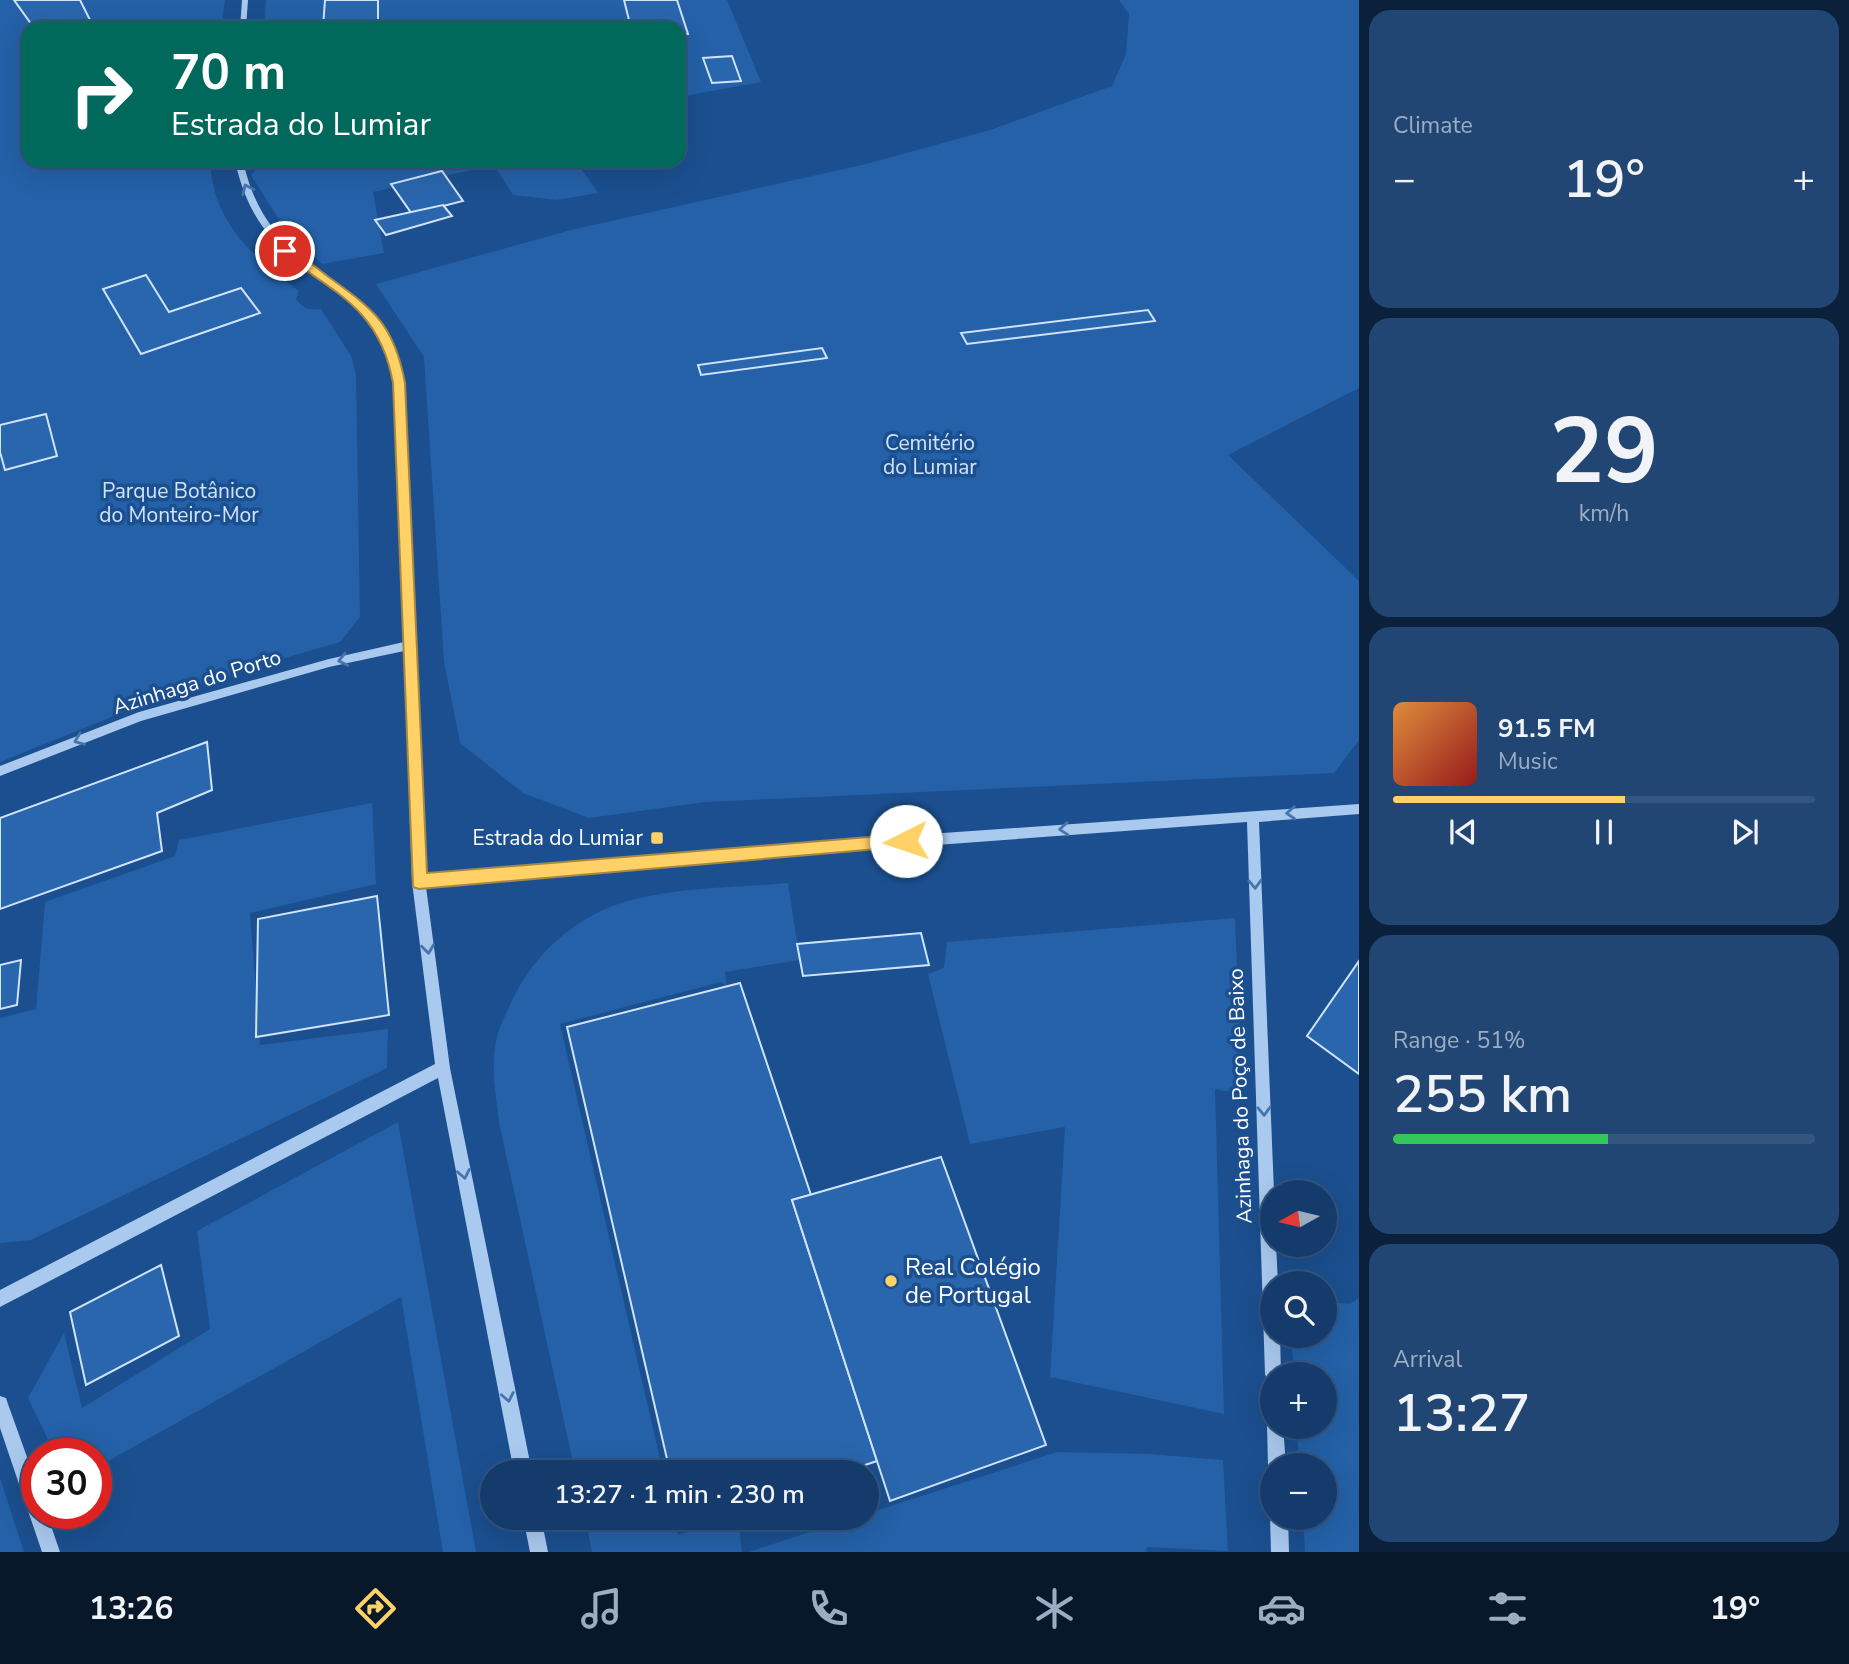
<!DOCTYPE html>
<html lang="en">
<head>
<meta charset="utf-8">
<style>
  :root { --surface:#143b6b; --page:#214673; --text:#f1f3f6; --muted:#9dadc1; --line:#33557e; --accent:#ffd166 }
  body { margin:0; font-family:"Nunito Sans",sans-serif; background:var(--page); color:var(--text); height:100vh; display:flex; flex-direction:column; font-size:26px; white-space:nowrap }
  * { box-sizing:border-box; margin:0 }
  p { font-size:23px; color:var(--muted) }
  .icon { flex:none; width:38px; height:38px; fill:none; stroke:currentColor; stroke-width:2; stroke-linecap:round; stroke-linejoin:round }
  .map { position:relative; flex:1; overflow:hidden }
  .sheet { display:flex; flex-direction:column; gap:10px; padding:10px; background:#0b203b; width:490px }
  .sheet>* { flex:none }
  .guide { position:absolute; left:21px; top:21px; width:665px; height:147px; border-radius:21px; box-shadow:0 7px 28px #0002,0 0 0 2px var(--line); background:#00695c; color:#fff; overflow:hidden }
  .needle { width:46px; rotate:262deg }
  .buttons { position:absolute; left:1260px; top:1180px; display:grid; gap:14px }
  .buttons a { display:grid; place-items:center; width:77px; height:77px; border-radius:50%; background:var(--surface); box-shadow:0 7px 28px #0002,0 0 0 2px var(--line); font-size:35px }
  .speed { position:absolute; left:21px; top:1438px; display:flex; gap:14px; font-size:35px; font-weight:700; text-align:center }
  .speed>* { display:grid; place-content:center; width:91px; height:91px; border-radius:50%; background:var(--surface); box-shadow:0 7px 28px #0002,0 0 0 2px var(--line); line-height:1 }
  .speed .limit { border:10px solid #d22; background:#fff; color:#111 }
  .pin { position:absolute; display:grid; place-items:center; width:60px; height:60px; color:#fff; margin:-30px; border:4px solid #fff; border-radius:50%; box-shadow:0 2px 7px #0007 }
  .me { position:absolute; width:77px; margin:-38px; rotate:266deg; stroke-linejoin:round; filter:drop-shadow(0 0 5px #0008) }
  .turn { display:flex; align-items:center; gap:24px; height:147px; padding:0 35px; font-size:32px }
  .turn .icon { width:91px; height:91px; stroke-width:2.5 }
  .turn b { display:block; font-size:49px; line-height:60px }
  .big { font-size:52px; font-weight:600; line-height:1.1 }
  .sheet .widget { flex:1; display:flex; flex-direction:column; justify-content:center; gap:10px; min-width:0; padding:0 24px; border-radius:21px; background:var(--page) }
  .sheet .dial { align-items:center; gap:0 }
  .dial b { font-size:91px; line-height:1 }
  .song { display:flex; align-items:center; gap:21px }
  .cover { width:84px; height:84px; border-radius:10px; background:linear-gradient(135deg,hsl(30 70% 55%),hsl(0 70% 35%)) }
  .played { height:7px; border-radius:4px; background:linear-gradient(90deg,var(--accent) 55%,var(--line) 55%) }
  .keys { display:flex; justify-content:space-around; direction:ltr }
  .heat { display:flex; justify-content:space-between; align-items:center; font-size:38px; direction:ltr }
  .charge { height:10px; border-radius:5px; background:linear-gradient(90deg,#34c759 51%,var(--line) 0) }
  .trip { position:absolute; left:480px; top:1460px; width:399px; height:70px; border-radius:35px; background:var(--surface); box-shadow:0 7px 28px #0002,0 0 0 2px var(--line); font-weight:600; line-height:70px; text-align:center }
  .dock { display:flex; height:112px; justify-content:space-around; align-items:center; background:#08182b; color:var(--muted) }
  .dock .icon { width:49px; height:49px }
  .dock .on { color:var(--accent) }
  .dock b { font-size:32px; color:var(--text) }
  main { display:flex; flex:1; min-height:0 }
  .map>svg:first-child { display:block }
</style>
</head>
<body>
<main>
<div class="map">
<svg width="1359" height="1552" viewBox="0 0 1359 1552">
  <rect width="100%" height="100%" fill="#1b4f8f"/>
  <g fill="#2461a8">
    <path d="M 0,0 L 225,0 L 221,28 L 28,28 L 28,161 L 210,161 C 213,223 253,257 299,291 L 296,299 C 302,308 311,311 321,309 L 351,356 L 356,374 L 360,617 L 340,642 L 261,665 L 124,712 L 0,762 Z"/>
    <path d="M 266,0 L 727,0 L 761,82 L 679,97 L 679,28 L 264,28 Z"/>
    <path d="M 1119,0 L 1359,0 L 1359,388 L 1228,455 L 1359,581 L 1359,740 L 1334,773 L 706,802 L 589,818 L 523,793 L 460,743 L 444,662 L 424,357 L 376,284 L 571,230 L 866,164 L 990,130 L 1112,86 L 1126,54 L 1129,14 Z"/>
    <path d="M 265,161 L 576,161 L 598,193 L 557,200 L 513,195 L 494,165 L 373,192 L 384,253 L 322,264 L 285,229 L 251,175 Z"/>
    <path d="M 372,803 L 376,884 L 250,913 L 260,1045 L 388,1029 L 387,1068 L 31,1240 L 0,1243 L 0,1018 L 36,1009 L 45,902 L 175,856 L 179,840 Z"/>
    <path d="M 788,883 L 800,960 L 725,972 L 727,986 L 721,982 L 560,1024 L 663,1472 L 575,1472 L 500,1127 C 496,1098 490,1066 497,1037 C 499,1027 505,1017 509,1007 C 535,948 585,907 649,896 C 694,887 742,887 788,883 Z"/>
    <path d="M 1235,918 L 1242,1094 L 1215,1089 L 1224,1414 L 1050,1377 L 1065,1127 L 970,1144 L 928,974 L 944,968 L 947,942 Z"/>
    <path d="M 398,1122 L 476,1552 L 443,1552 L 401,1297 L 96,1468 L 96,1454 L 55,1454 L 28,1398 L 64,1333 L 82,1408 L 210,1329 L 197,1231 Z"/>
    <path d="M 1359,1298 L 1359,1552 L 1305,1552 L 1303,1517 L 1325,1517 L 1325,1465 L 1299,1465 L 1297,1426 L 1325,1426 L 1325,1374 L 1294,1374 L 1291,1335 L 1325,1335 L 1325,1302 L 1350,1304 Z"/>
    <path d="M 1057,1452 L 1149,1454 L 1223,1460 L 1228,1551 L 1147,1547 L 1146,1552 L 749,1552 L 856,1517 L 866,1517 L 866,1514 Z"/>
    <path d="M 0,1478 L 24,1552 L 0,1552 Z"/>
    <path d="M 585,1517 L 673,1517 L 678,1535 L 738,1517 L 742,1552 L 592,1552 Z"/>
  </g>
  <g fill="#2a66ad" stroke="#cfe3fa" stroke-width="2">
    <path d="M 14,0 L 80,0 L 94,28 L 34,28 Z"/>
    <path d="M 325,0 L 378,0 L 378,28 L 323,28 Z"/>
    <path d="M 624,0 L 677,0 L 688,34 L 680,34 L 682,42 L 679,42 L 679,28 L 631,28 Z"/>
    <path d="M 732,56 L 741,81 L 712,83 L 703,58 Z"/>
    <path d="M 442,171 L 463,201 L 412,214 L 391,184 Z"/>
    <path d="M 443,205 L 452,216 L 386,235 L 375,220 Z"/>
    <path d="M 146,275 L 169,312 L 241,288 L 260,313 L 141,354 L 103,289 Z"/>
    <path d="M 1148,310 L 1155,321 L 967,344 L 961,333 Z"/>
    <path d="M 822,348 L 827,358 L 701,375 L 698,365 Z"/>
    <path d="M 46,414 L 57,456 L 5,470 L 0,452 L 0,425 Z"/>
    <path d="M 207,742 L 212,790 L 157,813 L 162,851 L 0,909 L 0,818 Z"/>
    <path d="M 377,896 L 389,1015 L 256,1037 L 258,919 Z"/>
    <path d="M 921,933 L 929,965 L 803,976 L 797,944 Z"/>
    <path d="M 21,960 L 17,1005 L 0,1009 L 0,965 Z"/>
    <path d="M 1359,961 L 1359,1074 L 1307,1036 Z"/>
    <path d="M 740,983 L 811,1195 L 792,1200 L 877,1461 L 844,1472 L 670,1472 L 567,1027 Z"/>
    <path d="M 941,1157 L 1046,1445 L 890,1501 L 792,1200 Z"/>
    <path d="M 161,1265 L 179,1336 L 86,1385 L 70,1312 Z"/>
  </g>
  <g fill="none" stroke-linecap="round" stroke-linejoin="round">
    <g fill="#a9c9ee" fill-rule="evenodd">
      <path d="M 242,0 L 248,0 L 246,28 L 240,28 Z"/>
      <path d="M 235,161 L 243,161 C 257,222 284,246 333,281 C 350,293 370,306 382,323 C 395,341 399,361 404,383 L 425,876 L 800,843 L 1359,804 L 1359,814 L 1259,822 L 1274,1192 L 1272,1192 L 1272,1244 L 1276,1244 L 1278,1283 L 1272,1283 L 1272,1335 L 1280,1335 L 1281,1374 L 1272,1374 L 1272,1382 L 1267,1380 L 1265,1374 L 1247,822 L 800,855 L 426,887 L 450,1068 L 532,1472 L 514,1472 L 438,1078 L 0,1307 L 0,1290 L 435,1064 L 412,882 L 404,651 L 329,667 L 141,721 L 0,776 L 0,766 L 139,712 L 329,659 L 404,642 L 394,383 C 390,364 387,345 376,328 C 364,310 345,298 328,286 C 277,250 249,223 235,161 Z"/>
      <path d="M 0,1396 L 6,1398 L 8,1404 L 37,1485 L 37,1514 L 47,1514 L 60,1552 L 42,1552 L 0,1428 Z"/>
      <path d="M 1272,1419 L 1272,1426 L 1283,1426 L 1286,1465 L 1272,1465 L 1272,1472 L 1268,1465 L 1267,1426 L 1269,1420 Z"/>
      <path d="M 1272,1512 L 1272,1517 L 1288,1517 L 1289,1552 L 1271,1552 L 1270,1517 Z"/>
      <path d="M 523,1517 L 541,1517 L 548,1552 L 530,1552 Z"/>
    </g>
  </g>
  <defs><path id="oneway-chevron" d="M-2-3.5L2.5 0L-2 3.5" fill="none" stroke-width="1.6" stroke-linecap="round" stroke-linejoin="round" transform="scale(1.75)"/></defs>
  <g stroke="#4674ac">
    <use href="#oneway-chevron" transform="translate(247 189) rotate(-115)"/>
    <use href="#oneway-chevron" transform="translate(343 660) rotate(167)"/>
    <use href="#oneway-chevron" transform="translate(79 740) rotate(159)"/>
    <use href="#oneway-chevron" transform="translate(1291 813) rotate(177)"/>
    <use href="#oneway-chevron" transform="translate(1064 829) rotate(176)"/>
    <use href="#oneway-chevron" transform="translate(1255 884) rotate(88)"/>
    <use href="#oneway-chevron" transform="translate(428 949) rotate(83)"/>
    <use href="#oneway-chevron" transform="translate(1264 1111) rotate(88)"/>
    <use href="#oneway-chevron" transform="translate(464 1174) rotate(79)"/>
    <use href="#oneway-chevron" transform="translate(508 1397) rotate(79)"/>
  </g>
  <path fill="#ffd166" stroke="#a68842" stroke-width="2" d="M 285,248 C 300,253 314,266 326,275 C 373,309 394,323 405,383 L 427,873 L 906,834 L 912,836 L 912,846 L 419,889 L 413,887 L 393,383 C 380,310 337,294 281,253 L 280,251 Z"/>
  <g fill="#ffd166" stroke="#1b4f8f" stroke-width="2.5">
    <rect x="650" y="831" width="14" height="14" rx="3.5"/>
    <circle cx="891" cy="1281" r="7"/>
  </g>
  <g text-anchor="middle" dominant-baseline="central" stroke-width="7" stroke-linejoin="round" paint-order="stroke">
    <g font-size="21" fill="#cfe3fa" stroke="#1b4f8f">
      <text x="930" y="443">Cemitério<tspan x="930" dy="24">do Lumiar</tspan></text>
      <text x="179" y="491">Parque Botânico<tspan x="179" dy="24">do Monteiro-Mor</tspan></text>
    </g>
    <g font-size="21" fill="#fff" stroke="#1b4f8f">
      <text transform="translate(197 682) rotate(-17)">Azinhaga do Porto</text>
      <text transform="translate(1240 1096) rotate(-92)">Azinhaga do Poço de Baixo</text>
    </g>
    <g font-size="21" fill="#fff" stroke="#1b4f8f" text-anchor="end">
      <text x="643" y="838">Estrada do Lumiar</text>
    </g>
    <g font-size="24" fill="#fff" stroke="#1b4f8f" text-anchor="start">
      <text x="905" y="1267">Real Colégio<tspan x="905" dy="28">de Portugal</tspan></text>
    </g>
  </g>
</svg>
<div class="buttons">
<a><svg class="needle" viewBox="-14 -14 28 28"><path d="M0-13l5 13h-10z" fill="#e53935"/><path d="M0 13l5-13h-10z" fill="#9dadc1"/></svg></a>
<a><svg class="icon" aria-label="search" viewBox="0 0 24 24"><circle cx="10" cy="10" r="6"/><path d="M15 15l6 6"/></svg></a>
<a>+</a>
<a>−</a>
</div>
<div class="speed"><div class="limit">30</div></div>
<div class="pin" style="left:285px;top:251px;background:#d93025"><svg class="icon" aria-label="arrive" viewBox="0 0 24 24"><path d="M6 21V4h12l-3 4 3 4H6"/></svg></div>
<svg class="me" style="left:906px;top:841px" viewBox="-20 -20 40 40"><circle r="19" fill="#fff"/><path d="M0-13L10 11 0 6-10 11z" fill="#ffd166"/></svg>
<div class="trip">13:27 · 1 min · 230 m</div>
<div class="guide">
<div class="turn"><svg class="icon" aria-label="right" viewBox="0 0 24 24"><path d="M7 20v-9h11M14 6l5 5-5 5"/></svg><div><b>70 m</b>Estrada do Lumiar</div></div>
</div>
</div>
<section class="sheet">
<div class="widget"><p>Climate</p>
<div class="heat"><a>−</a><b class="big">19°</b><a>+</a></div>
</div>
<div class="widget dial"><b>29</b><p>km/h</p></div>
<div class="widget">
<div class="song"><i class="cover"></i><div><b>91.5 FM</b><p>Music</p></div></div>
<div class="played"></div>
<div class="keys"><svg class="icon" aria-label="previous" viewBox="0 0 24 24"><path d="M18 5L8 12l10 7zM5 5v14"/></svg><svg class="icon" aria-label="pause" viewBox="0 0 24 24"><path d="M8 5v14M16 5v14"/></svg><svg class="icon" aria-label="next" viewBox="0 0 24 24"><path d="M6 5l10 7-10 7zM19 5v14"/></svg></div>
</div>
<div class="widget"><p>Range · 51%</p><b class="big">255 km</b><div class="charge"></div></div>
<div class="widget"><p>Arrival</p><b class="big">13:27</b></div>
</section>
</main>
<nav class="dock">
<b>13:26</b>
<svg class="icon on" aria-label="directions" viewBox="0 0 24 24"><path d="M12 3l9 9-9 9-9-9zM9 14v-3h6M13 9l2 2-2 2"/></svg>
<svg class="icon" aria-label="music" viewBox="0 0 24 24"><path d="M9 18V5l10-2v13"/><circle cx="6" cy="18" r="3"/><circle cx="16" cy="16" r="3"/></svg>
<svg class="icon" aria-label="phone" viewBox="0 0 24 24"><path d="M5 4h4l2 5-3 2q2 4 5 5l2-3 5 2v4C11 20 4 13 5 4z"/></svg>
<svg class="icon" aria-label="climate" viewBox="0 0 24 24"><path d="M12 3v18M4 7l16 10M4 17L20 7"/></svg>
<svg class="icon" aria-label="car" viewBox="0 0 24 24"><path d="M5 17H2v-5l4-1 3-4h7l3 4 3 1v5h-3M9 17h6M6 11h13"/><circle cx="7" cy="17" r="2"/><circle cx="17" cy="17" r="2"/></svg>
<svg class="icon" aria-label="filters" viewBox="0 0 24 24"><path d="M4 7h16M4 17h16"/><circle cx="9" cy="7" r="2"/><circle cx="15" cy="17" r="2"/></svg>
<b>19°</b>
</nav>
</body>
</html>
